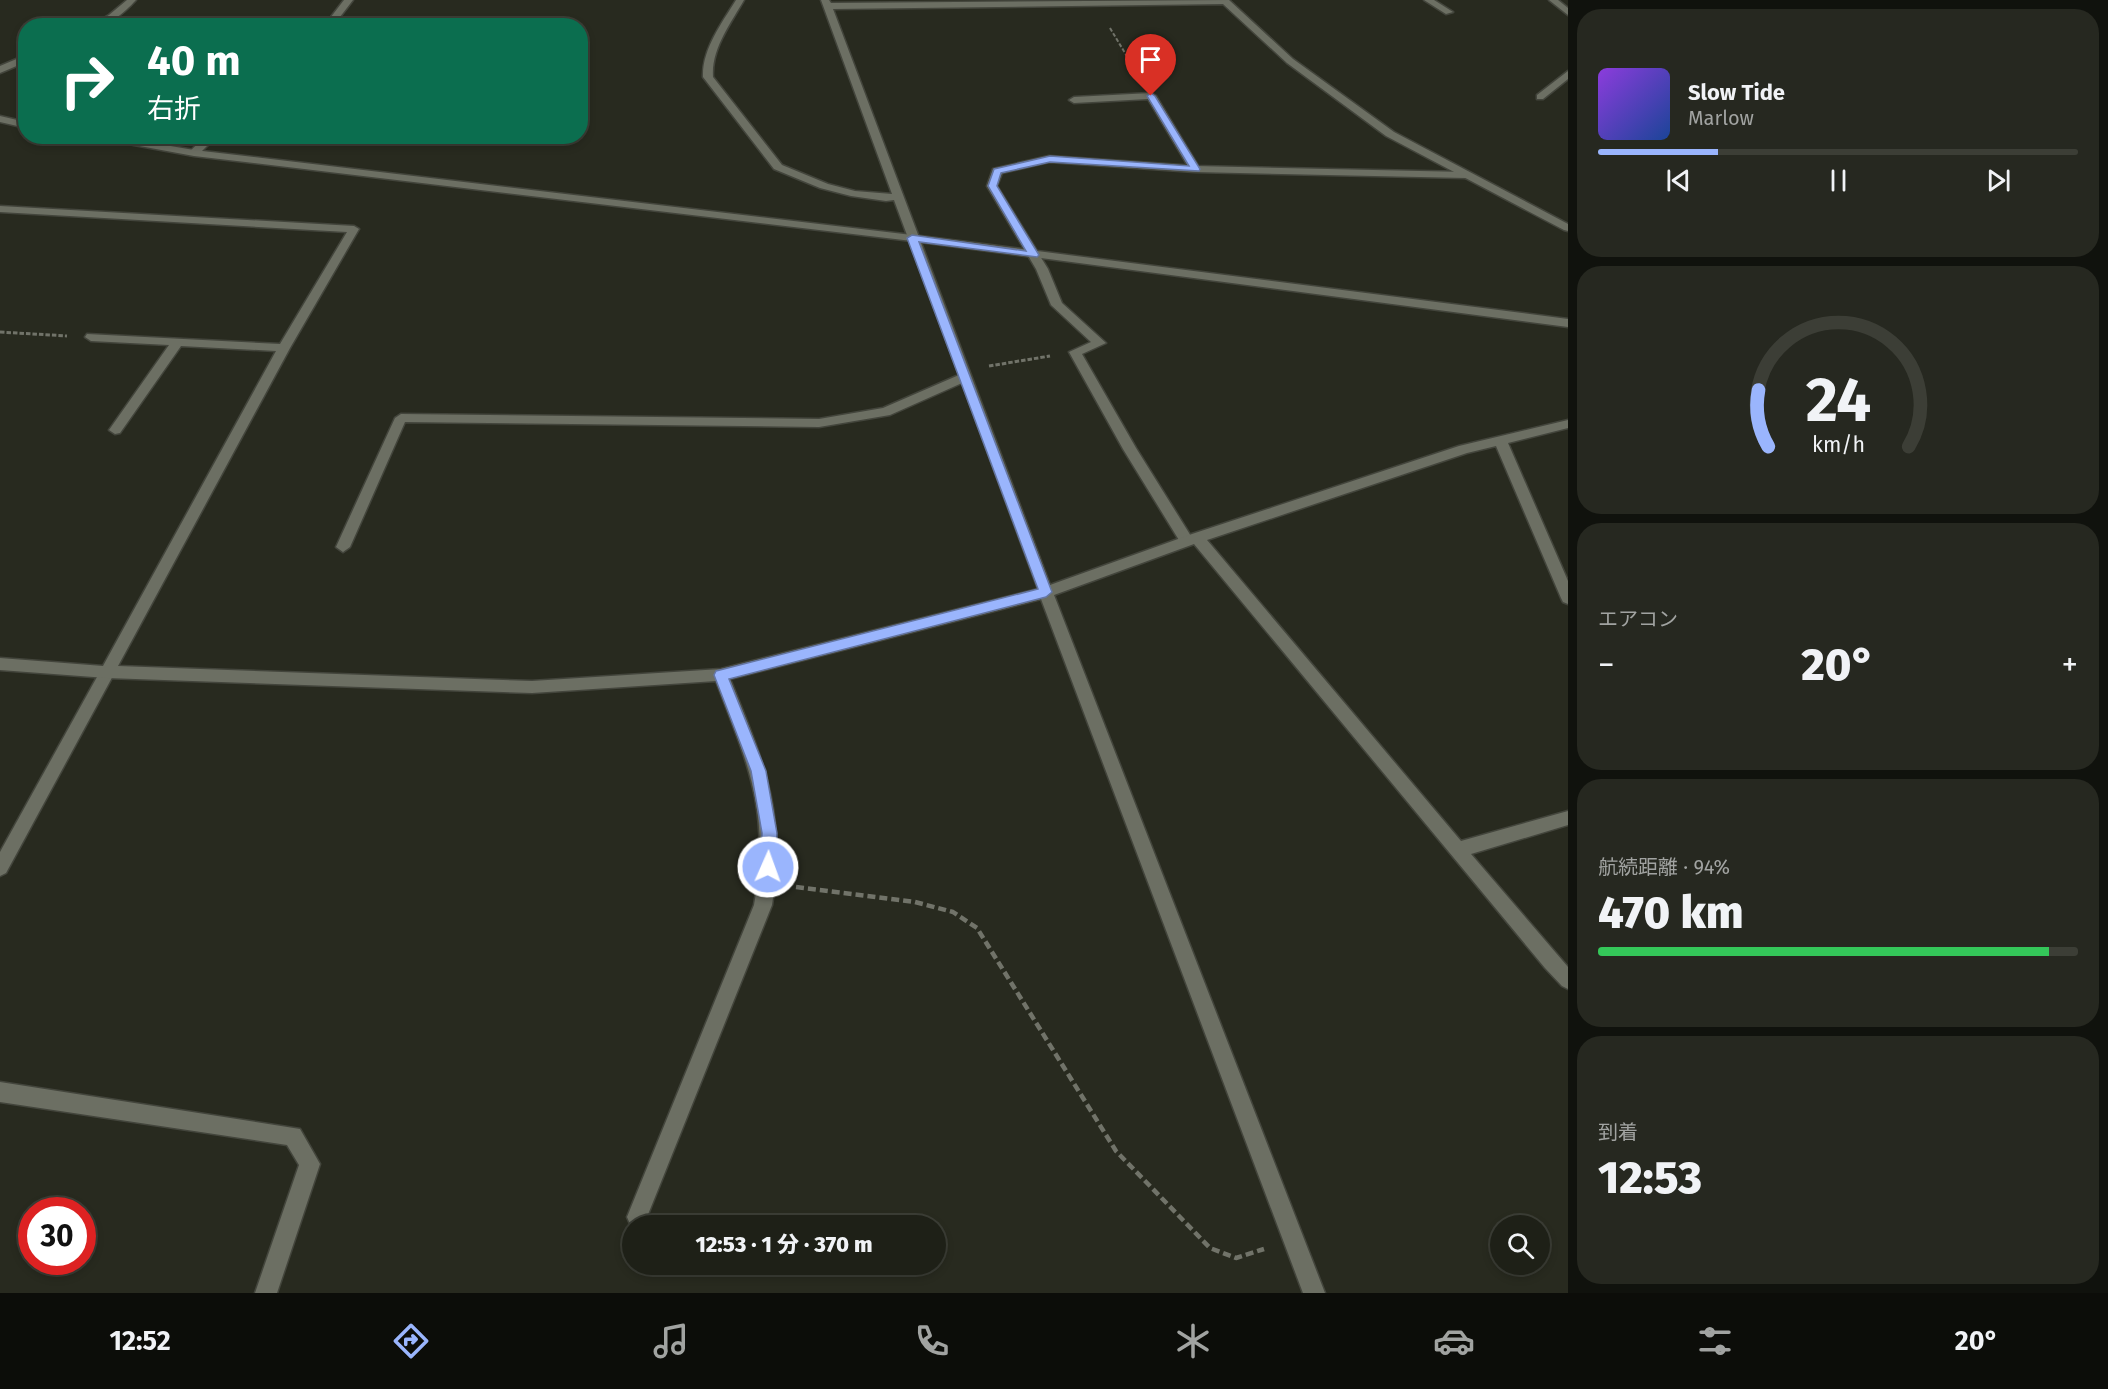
<!DOCTYPE html>
<html lang="ja">
<head>
<meta charset="utf-8">
<style>
  :root { --surface:#1e2017; --page:#262820; --text:#f1f3f6; --muted:#a1a3a1; --line:#3c3e36; --accent:#9ab5fd }
  body { margin:0; font-family:"Fira Sans","Noto Sans JP",sans-serif; background:var(--page); color:var(--text); height:100vh; display:flex; flex-direction:column; font-size:22px; white-space:nowrap }
  * { box-sizing:border-box; margin:0 }
  p { font-size:20px; color:var(--muted) }
  .icon { flex:none; width:33px; height:33px; fill:none; stroke:currentColor; stroke-width:2; stroke-linecap:round; stroke-linejoin:round }
  .map { position:relative; flex:1; overflow:hidden }
  .drawer { display:flex; flex-direction:column; gap:9px; padding:9px; background:#10120d; width:540px }
  .drawer>* { flex:none }
  .hud { position:absolute; left:18px; top:18px; width:570px; height:126px; border-radius:24px; box-shadow:0 3px 9px #0003,0 0 0 2px var(--line); background:#0b6e4f; color:#fff; overflow:hidden }
  .fabs { position:absolute; left:1490px; top:1215px; display:grid; gap:12px }
  .fabs a { display:grid; place-items:center; width:60px; height:60px; border-radius:50%; background:var(--surface); box-shadow:0 3px 9px #0003,0 0 0 2px var(--line); font-size:30px }
  .speed { position:absolute; left:18px; top:1197px; display:flex; gap:12px; font-size:30px; font-weight:700; text-align:center }
  .speed>* { display:grid; place-content:center; width:78px; height:78px; border-radius:50%; background:var(--surface); box-shadow:0 3px 9px #0003,0 0 0 2px var(--line); line-height:1 }
  .speed .limit { border:9px solid #d22; background:#fff; color:#111 }
  .pin { position:absolute; display:grid; place-items:center; width:51px; height:51px; color:#fff; margin:-62px -26px; border-radius:50% 50% 50% 0; rotate:-45deg; box-shadow:0 0 6px #0007 }
  .pin .icon { rotate:45deg }
  .me { position:absolute; width:66px; margin:-33px; rotate:2deg; stroke-linejoin:round; filter:drop-shadow(0 0 4px #0008) }
  .turn { display:flex; align-items:center; gap:21px; height:126px; padding:0 30px; font-size:27px }
  .turn .icon { width:78px; height:78px; stroke-width:2.5 }
  .turn b { display:block; font-size:42px; line-height:51px }
  .big { font-size:45px; font-weight:800; line-height:1.1 }
  .drawer .card { flex:1; display:flex; flex-direction:column; justify-content:center; gap:9px; min-width:0; padding:0 21px; border-radius:24px; background:var(--page) }
  .drawer .dial { align-items:center; gap:0 }
  .dial svg { height:156px; overflow:visible; fill:none; stroke:var(--line); stroke-width:7; stroke-linecap:round; text-anchor:middle }
  .dial text { fill:var(--text); stroke:none }
  .song { display:flex; align-items:center; gap:18px }
  .cover { width:72px; height:72px; border-radius:9px; background:linear-gradient(135deg,hsl(270 70% 55%),hsl(220 70% 35%)) }
  .played { height:6px; border-radius:3px; background:linear-gradient(90deg,var(--accent) 25%,var(--line) 25%) }
  .keys { display:flex; justify-content:space-around; direction:ltr }
  .heat { display:flex; justify-content:space-between; align-items:center; font-size:33px; direction:ltr }
  .charge { height:9px; border-radius:4px; background:linear-gradient(90deg,#34c759 94%,var(--line) 0) }
  .trip { position:absolute; left:622px; top:1215px; width:324px; height:60px; border-radius:30px; background:var(--surface); box-shadow:0 3px 9px #0003,0 0 0 2px var(--line); font-weight:800; line-height:60px; text-align:center }
  .menu { display:flex; height:96px; justify-content:space-around; align-items:center; background:#0c0d09; color:var(--muted) }
  .menu .icon { width:42px; height:42px }
  .menu .selected { color:var(--accent) }
  .menu b { font-size:27px; color:var(--text) }
  main { display:flex; flex:1; min-height:0 }
  .map>svg:first-child { display:block }
</style>
</head>
<body>
<main>
<div class="map">
<svg width="1568" height="1293" viewBox="0 0 1568 1293">
  <rect width="100%" height="100%" fill="#282a1f"/>
  <g fill="none" stroke-linecap="round" stroke-linejoin="round">
    <defs>
      <g id="lane">
        <path d="M 127,0 L 136,0 C 123,14 109,26 90,26 L 109,15 Z"/>
        <path d="M 1549,0 L 1558,0 L 1568,8 L 1568,15 Z"/>
        <path d="M 26,55 L 26,62 L 0,73 L 0,66 Z"/>
        <path d="M 1049,156 L 1195,166 L 1466,172 L 1471,175 L 1466,178 L 1195,172 L 1049,162 L 1002,173 L 997,186 L 1048,269 L 1062,303 L 1106,343 L 1082,354 L 1136,448 L 1194,541 L 1187,546 L 1182,545 L 1123,449 L 1069,352 L 1091,342 L 1051,305 L 1036,269 L 987,186 L 993,169 Z"/>
        <path d="M 107,666 L 112,668 L 115,672 L 6,873 L 0,876 L 0,852 L 102,668 Z"/>
      </g>
      <g id="street">
        <path d="M 344,0 L 353,0 L 333,26 L 324,26 Z"/>
        <path d="M 736,0 L 744,0 C 731,23 711,49 713,77 L 782,165 L 828,184 L 855,191 L 892,194 L 821,0 L 829,0 L 831,3 L 1229,0 L 1293,59 L 1394,132 L 1568,224 L 1568,231 L 1564,230 L 1386,136 L 1287,63 L 1223,4 L 833,9 L 1050,585 L 1192,534 L 1459,446 L 1568,420 L 1568,428 L 1508,443 L 1568,581 L 1568,604 L 1563,602 L 1561,598 L 1496,446 L 1467,453 L 1207,540 L 1461,841 L 1568,811 L 1568,825 L 1471,854 L 1568,967 L 1568,989 L 1562,986 L 1545,968 L 1194,544 L 1054,595 L 1325,1293 L 1303,1293 L 1041,599 L 730,679 C 763,761 787,813 772,905 L 647,1217 L 641,1226 L 630,1224 L 627,1217 L 754,905 C 771,812 748,765 716,681 L 532,693 L 107,678 L 0,670 L 0,658 L 103,666 L 276,351 L 181,346 L 120,433 L 115,434 L 109,430 L 169,345 L 91,341 L 85,337 L 87,334 L 280,344 L 347,232 L 0,212 L 0,206 L 354,226 L 359,229 L 290,348 L 118,666 L 532,681 L 721,669 L 1038,589 L 962,383 L 890,415 L 819,427 L 405,422 L 350,547 L 343,552 L 336,547 L 395,418 L 401,414 L 819,419 L 883,408 L 959,375 L 894,200 L 886,201 L 851,196 L 820,188 L 774,169 L 703,77 C 702,49 722,23 736,0 Z"/>
        <path d="M 1424,0 L 1434,0 L 1453,12 L 1446,14 Z"/>
        <path d="M 1568,71 L 1568,79 L 1543,99 L 1537,99 L 1537,95 Z"/>
        <path d="M 1151,93 L 1156,96 L 1200,169 L 1199,171 L 1191,171 L 1148,99 L 1074,103 L 1069,100 L 1074,97 Z"/>
        <path d="M 206,136 L 217,136 L 198,155 L 190,155 L 190,151 Z"/>
        <path d="M 0,1082 L 300,1129 L 320,1164 L 277,1293 L 255,1293 L 299,1165 L 287,1145 L 0,1102 Z"/>
      </g>
      <g id="secondary">
        <path d="M 0,116 L 26,122 L 26,128 L 0,122 Z"/>
        <path d="M 85,136 L 112,136 L 194,150 L 912,235 L 1568,319 L 1568,327 L 912,241 L 194,156 Z"/>
      </g>
    </defs>
    <use href="#lane" stroke="#43453c" stroke-width="3"/>
    <use href="#street" stroke="#43453c" stroke-width="3"/>
    <use href="#secondary" stroke="#43453c" stroke-width="3"/>
    <path stroke="#717369" stroke-width="2" stroke-dasharray="4 2" stroke-linecap="butt" d="M 1110,28 L 1137,73"/>
    <g stroke="#717369" stroke-width="3" stroke-dasharray="4.5 2" stroke-linecap="butt">
      <path d="M 0,332 L 67,336"/>
      <path d="M 989,366 L 1050,356"/>
    </g>
    <path stroke="#717369" stroke-width="4.5" stroke-dasharray="8 4" stroke-linecap="butt" d="M 796,887 L 915,902 L 953,912 L 977,928 L 1116,1151 L 1210,1248 L 1236,1258 L 1264,1249"/>
    <use href="#lane" fill="#6c6f63" fill-rule="evenodd"/>
    <use href="#street" fill="#6c6f63" fill-rule="evenodd"/>
    <use href="#secondary" fill="#6c6f63" fill-rule="evenodd"/>
  </g>
  <path fill="#9ab5fd" stroke="#6476a4" stroke-width="1.5" d="M 1151,93 L 1155,96 L 1200,169 L 1199,171 L 1050,162 L 1001,173 L 997,186 L 1039,255 L 1037,257 L 919,242 L 1052,592 L 1046,597 L 729,679 L 766,771 L 777,833 L 776,867 L 774,872 L 768,874 L 763,872 L 760,867 L 762,833 L 751,771 L 714,675 L 716,671 L 1038,589 L 907,238 L 912,235 L 1026,251 L 988,186 L 994,169 L 1050,156 L 1189,166 L 1147,96 Z"/>
</svg>
<div class="fabs">
<a><svg class="icon" aria-label="search" viewBox="0 0 24 24"><circle cx="10" cy="10" r="6"/><path d="M15 15l6 6"/></svg></a>
</div>
<div class="speed"><div class="limit">30</div></div>
<div class="pin" style="left:1151px;top:96px;background:#d93025"><svg class="icon" aria-label="arrive" viewBox="0 0 24 24"><path d="M6 21V4h12l-3 4 3 4H6"/></svg></div>
<svg class="me" style="left:768px;top:867px" viewBox="-20 -20 40 40"><circle r="17" fill="#9ab5fd" stroke="#fff" stroke-width="3"/><path d="M0-11L8 9 0 5-8 9z" fill="#fff"/></svg>
<div class="trip">12:53 · 1 分 · 370 m</div>
<div class="hud">
<div class="turn"><svg class="icon" aria-label="right" viewBox="0 0 24 24"><path d="M7 20v-9h11M14 6l5 5-5 5"/></svg><div><b>40 m</b>右折</div></div>
</div>
</div>
<section class="drawer">
<div class="card">
<div class="song"><i class="cover"></i><div><b>Slow Tide</b><p>Marlow</p></div></div>
<div class="played"></div>
<div class="keys"><svg class="icon" aria-label="previous" viewBox="0 0 24 24"><path d="M18 5L8 12l10 7zM5 5v14"/></svg><svg class="icon" aria-label="pause" viewBox="0 0 24 24"><path d="M8 5v14M16 5v14"/></svg><svg class="icon" aria-label="next" viewBox="0 0 24 24"><path d="M6 5l10 7-10 7zM19 5v14"/></svg></div>
</div>
<div class="card dial"><svg viewBox="0 0 100 80">
<path d="M14 69A42 42 0 1 1 86 69"/>
<path d="M14 69A42 42 0 0 1 9 40" stroke="#9ab5fd"/>
<text x="50" y="56" font-size="32" font-weight="700">24</text>
<text x="50" y="72" font-size="11">km/h</text>
</svg></div>
<div class="card"><p>エアコン</p>
<div class="heat"><a>−</a><b class="big">20°</b><a>+</a></div>
</div>
<div class="card"><p>航続距離 · 94%</p><b class="big">470 km</b><div class="charge"></div></div>
<div class="card"><p>到着</p><b class="big">12:53</b></div>
</section>
</main>
<nav class="menu">
<b>12:52</b>
<svg class="icon selected" aria-label="directions" viewBox="0 0 24 24"><path d="M12 3l9 9-9 9-9-9zM9 14v-3h6M13 9l2 2-2 2"/></svg>
<svg class="icon" aria-label="music" viewBox="0 0 24 24"><path d="M9 18V5l10-2v13"/><circle cx="6" cy="18" r="3"/><circle cx="16" cy="16" r="3"/></svg>
<svg class="icon" aria-label="phone" viewBox="0 0 24 24"><path d="M5 4h4l2 5-3 2q2 4 5 5l2-3 5 2v4C11 20 4 13 5 4z"/></svg>
<svg class="icon" aria-label="climate" viewBox="0 0 24 24"><path d="M12 3v18M4 7l16 10M4 17L20 7"/></svg>
<svg class="icon" aria-label="car" viewBox="0 0 24 24"><path d="M5 17H2v-5l4-1 3-4h7l3 4 3 1v5h-3M9 17h6M6 11h13"/><circle cx="7" cy="17" r="2"/><circle cx="17" cy="17" r="2"/></svg>
<svg class="icon" aria-label="filters" viewBox="0 0 24 24"><path d="M4 7h16M4 17h16"/><circle cx="9" cy="7" r="2"/><circle cx="15" cy="17" r="2"/></svg>
<b>20°</b>
</nav>
</body>
</html>
